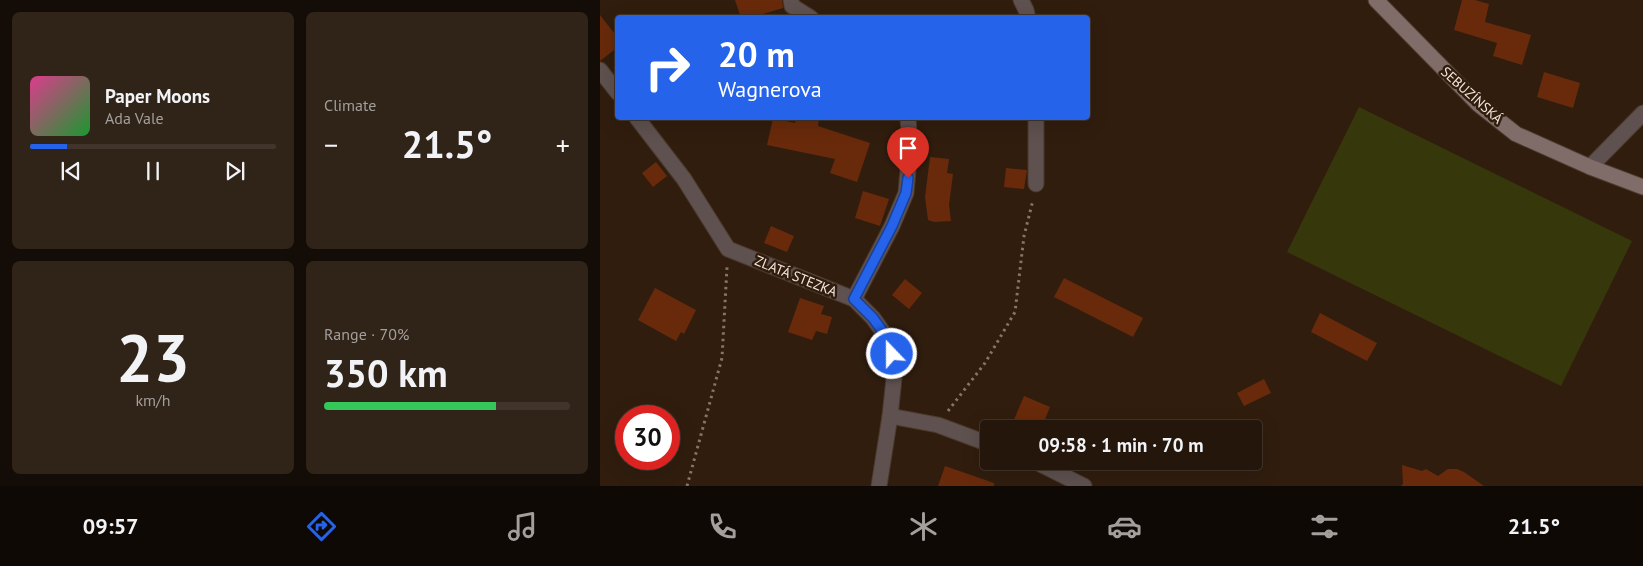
<!DOCTYPE html>
<html lang="en">
<head>
<meta charset="utf-8">
<style>
  :root { --surface:#24160a; --page:#302318; --text:#f1f3f6; --muted:#a39f9c; --line:#41352b; --accent:#2563eb }
  body { margin:0; font-family:"PT Sans",sans-serif; background:var(--page); color:var(--text); height:100vh; display:flex; flex-direction:column; font-size:19px; white-space:nowrap }
  * { box-sizing:border-box; margin:0 }
  p { font-size:16px; color:var(--muted) }
  .icon { flex:none; width:28px; height:28px; fill:none; stroke:currentColor; stroke-width:2; stroke-linecap:round; stroke-linejoin:round }
  .map { position:relative; flex:1; overflow:hidden }
  .drawer { display:flex; flex-direction:column; gap:12px; padding:12px; background:#140c06; width:600px }
  .drawer>* { flex:none }
  .hud { position:absolute; left:15px; top:15px; width:475px; height:105px; border-radius:5px; box-shadow:0 5px 20px #0002,0 0 0 1px var(--line); background:#2563eb; color:#fff; overflow:hidden }
  .speed { position:absolute; left:15px; top:405px; display:flex; gap:10px; font-size:25px; font-weight:700; text-align:center }
  .speed>* { display:grid; place-content:center; width:65px; height:65px; border-radius:50%; background:var(--surface); box-shadow:0 5px 20px #0002,0 0 0 1px var(--line); line-height:1 }
  .speed .limit { border:8px solid #d22; background:#fff; color:#111 }
  .pin { position:absolute; display:grid; place-items:center; width:42px; height:42px; color:#fff; margin:-51px -21px; border-radius:50% 50% 50% 0; rotate:-45deg; box-shadow:0 0 5px #0007 }
  .pin .icon { rotate:45deg }
  .me { position:absolute; width:55px; margin:-28px; rotate:338deg; stroke-linejoin:round; filter:drop-shadow(0 0 4px #0008) }
  .turn { display:flex; align-items:center; gap:18px; height:105px; padding:0 20px; font-size:22px }
  .turn .icon { width:65px; height:65px; stroke-width:2.5 }
  .turn b { display:block; font-size:35px; line-height:42px }
  .big { font-size:38px; font-weight:800; line-height:1.1 }
  .drawer .card { flex:1; display:flex; flex-direction:column; justify-content:center; gap:8px; min-width:0; padding:0 18px; border-radius:8px; background:var(--page) }
  .drawer .dial { align-items:center; gap:0 }
  .dial b { font-size:65px; line-height:1 }
  .song { display:flex; align-items:center; gap:15px }
  .cover { width:60px; height:60px; border-radius:8px; background:linear-gradient(135deg,hsl(330 70% 55%),hsl(130 70% 35%)) }
  .played { height:5px; border-radius:2px; background:linear-gradient(90deg,var(--accent) 15%,var(--line) 15%) }
  .keys { display:flex; justify-content:space-around; direction:ltr }
  .heat { display:flex; justify-content:space-between; align-items:center; font-size:28px; direction:ltr }
  .charge { height:8px; border-radius:4px; background:linear-gradient(90deg,#34c759 70%,var(--line) 0) }
  .drawer .tiles { flex:1; display:grid; gap:12px; grid-template-columns:repeat(2,1fr) }
  .trip { position:absolute; left:380px; top:420px; width:282px; height:50px; border-radius:5px; background:var(--surface); box-shadow:0 5px 20px #0002,0 0 0 1px var(--line); font-weight:800; line-height:50px; text-align:center }
  .tab-bar { display:flex; height:80px; justify-content:space-around; align-items:center; background:#0e0904; color:var(--muted) }
  .tab-bar .icon { width:35px; height:35px }
  .tab-bar .current { color:var(--accent) }
  .tab-bar b { font-size:22px; color:var(--text) }
  main { display:flex; flex:1; min-height:0 }
  .map>svg:first-child { display:block }
</style>
</head>
<body>
<main>
<section class="drawer">
<div class="tiles">
<div class="card">
<div class="song"><i class="cover"></i><div><b>Paper Moons</b><p>Ada Vale</p></div></div>
<div class="played"></div>
<div class="keys"><svg class="icon" aria-label="previous" viewBox="0 0 24 24"><path d="M18 5L8 12l10 7zM5 5v14"/></svg><svg class="icon" aria-label="pause" viewBox="0 0 24 24"><path d="M8 5v14M16 5v14"/></svg><svg class="icon" aria-label="next" viewBox="0 0 24 24"><path d="M6 5l10 7-10 7zM19 5v14"/></svg></div>
</div>
<div class="card"><p>Climate</p>
<div class="heat"><a>−</a><b class="big">21.5°</b><a>+</a></div>
</div>
<div class="card dial"><b>23</b><p>km/h</p></div>
<div class="card"><p>Range · 70%</p><b class="big">350 km</b><div class="charge"></div></div>
</div>
</section>
<div class="map">
<svg width="1043" height="486" viewBox="0 0 1043 486">
  <rect width="100%" height="100%" fill="#301d0e"/>
  <path fill="#36380b" d="M 759,107 L 1032,241 L 961,386 L 687,252 Z"/>
  <g fill="#682a0b">
    <path d="M 135,0 L 182,0 L 183,8 L 163,14 L 164,18 L 141,18 Z"/>
    <path d="M 862,0 L 875,0 L 889,4 L 885,22 L 931,35 L 922,65 L 893,56 L 897,43 L 854,30 Z"/>
    <path d="M 0,15 L 18,38 L 18,47 L 0,61 Z"/>
    <path d="M 944,72 L 980,83 L 973,108 L 937,97 Z"/>
    <path d="M 173,118 L 195,123 L 196,118 L 219,118 L 218,126 L 270,143 L 257,182 L 230,173 L 235,159 L 167,145 Z"/>
    <path d="M 330,157 L 349,159 L 347,173 L 353,174 L 349,205 L 351,221 L 334,222 L 328,220 L 325,197 Z"/>
    <path d="M 56,162 L 67,176 L 53,187 L 42,173 Z"/>
    <path d="M 406,168 L 427,170 L 424,189 L 404,187 Z"/>
    <path d="M 263,191 L 289,199 L 280,226 L 255,218 Z"/>
    <path d="M 171,226 L 194,236 L 187,252 L 164,243 Z"/>
    <path d="M 464,278 L 543,318 L 533,337 L 454,297 Z"/>
    <path d="M 305,279 L 322,293 L 309,309 L 292,295 Z"/>
    <path d="M 55,288 L 96,310 L 84,334 L 81,332 L 76,341 L 38,320 Z"/>
    <path d="M 200,298 L 224,306 L 221,314 L 232,317 L 227,334 L 216,331 L 212,340 L 188,332 Z"/>
    <path d="M 720,313 L 777,343 L 767,361 L 711,332 Z"/>
    <path d="M 664,379 L 671,393 L 644,406 L 637,393 Z"/>
    <path d="M 424,396 L 450,407 L 441,429 L 410,429 Z"/>
    <path d="M 802,465 L 822,471 L 826,469 L 838,476 L 848,469 L 857,469 L 864,472 L 884,486 L 801,486 L 803,484 Z"/>
    <path d="M 345,466 L 394,483 L 394,486 L 338,486 Z"/>
  </g>
  <g fill="none" stroke-linecap="round" stroke-linejoin="round">
    <defs>
      <g id="street">
        <path d="M 191,0 L 192,6 L 211,18"/>
        <path d="M 421,0 L 426,10 L 428,18"/>
        <path d="M 0,70 L 18,93"/>
        <path d="M 37,118 L 84,179 L 128,249 L 254,299 L 273,318 L 288,339 L 295,369 L 290,416 L 279,486"/>
        <path d="M 436,118 L 436,184"/>
        <path d="M 990,167 L 1043,113"/>
        <path d="M 254,299 L 292,226 L 306,193 L 310,147 L 308,118"/>
        <path d="M 290,416 L 338,425 L 389,444"/>
        <path d="M 434,461 L 484,486"/>
      </g>
      <path id="secondary" d="M 776,0 L 878,104 L 916,134 L 990,167 L 1043,187"/>
    </defs>
    <use href="#street" stroke="#4b392b" stroke-width="17"/>
    <use href="#secondary" stroke="#4b392b" stroke-width="17"/>
    <g stroke="#857468" stroke-width="3" stroke-dasharray="2.5 4" stroke-linecap="butt">
      <path d="M 348,411 L 385,363 L 415,312 L 424,236 L 433,200"/>
      <path d="M 87,486 L 122,358 L 127,267"/>
    </g>
    <use href="#street" stroke="#5e514f" stroke-width="15"/>
    <use href="#secondary" stroke="#806c69" stroke-width="15"/>
  </g>
  <g fill="none" stroke-linecap="round" stroke-linejoin="round">
    <defs>
      <path id="route" d="M 292,354 L 288,339 L 273,318 L 254,299 L 292,226 L 306,193 L 308,178"/>
    </defs>
    <use href="#route" stroke="#184099" stroke-width="12"/>
    <use href="#route" stroke="#2563eb" stroke-width="9"/>
  </g>
  <g text-anchor="middle" dominant-baseline="central" stroke-width="5" stroke-linejoin="round" paint-order="stroke">
    <g font-size="14" fill="#f4e7dd" stroke="#301d0e">
      <text transform="translate(872 95) rotate(42)">SEBUZÍNSKÁ</text>
      <text transform="translate(196 276) rotate(22)">ZLATÁ STEZKA</text>
    </g>
  </g>
</svg>
<div class="speed"><div class="limit">30</div></div>
<div class="pin" style="left:308px;top:178px;background:#d93025"><svg class="icon" aria-label="arrive" viewBox="0 0 24 24"><path d="M6 21V4h12l-3 4 3 4H6"/></svg></div>
<svg class="me" style="left:292px;top:354px" viewBox="-20 -20 40 40"><circle r="17" fill="#2563eb" stroke="#fff" stroke-width="3"/><path d="M0-11L8 9 0 5-8 9z" fill="#fff"/></svg>
<div class="trip">09:58 · 1 min · 70 m</div>
<div class="hud">
<div class="turn"><svg class="icon" aria-label="right" viewBox="0 0 24 24"><path d="M7 20v-9h11M14 6l5 5-5 5"/></svg><div><b>20 m</b>Wagnerova</div></div>
</div>
</div>
</main>
<nav class="tab-bar">
<b>09:57</b>
<svg class="icon current" aria-label="directions" viewBox="0 0 24 24"><path d="M12 3l9 9-9 9-9-9zM9 14v-3h6M13 9l2 2-2 2"/></svg>
<svg class="icon" aria-label="music" viewBox="0 0 24 24"><path d="M9 18V5l10-2v13"/><circle cx="6" cy="18" r="3"/><circle cx="16" cy="16" r="3"/></svg>
<svg class="icon" aria-label="phone" viewBox="0 0 24 24"><path d="M5 4h4l2 5-3 2q2 4 5 5l2-3 5 2v4C11 20 4 13 5 4z"/></svg>
<svg class="icon" aria-label="climate" viewBox="0 0 24 24"><path d="M12 3v18M4 7l16 10M4 17L20 7"/></svg>
<svg class="icon" aria-label="car" viewBox="0 0 24 24"><path d="M5 17H2v-5l4-1 3-4h7l3 4 3 1v5h-3M9 17h6M6 11h13"/><circle cx="7" cy="17" r="2"/><circle cx="17" cy="17" r="2"/></svg>
<svg class="icon" aria-label="filters" viewBox="0 0 24 24"><path d="M4 7h16M4 17h16"/><circle cx="9" cy="7" r="2"/><circle cx="15" cy="17" r="2"/></svg>
<b>21.5°</b>
</nav>
</body>
</html>
